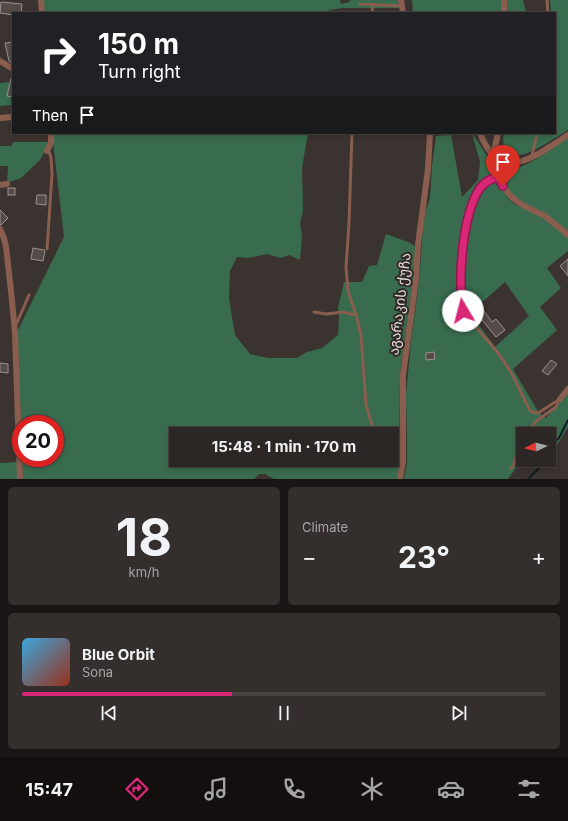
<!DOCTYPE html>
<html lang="en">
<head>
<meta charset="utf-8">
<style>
  :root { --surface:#2c2624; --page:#342e2c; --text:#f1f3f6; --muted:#a6a5a6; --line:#484341; --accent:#db2777 }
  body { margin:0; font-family:Inter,"Noto Sans Georgian",sans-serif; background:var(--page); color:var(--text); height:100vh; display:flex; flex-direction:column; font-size:15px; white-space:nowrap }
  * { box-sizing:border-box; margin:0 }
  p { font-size:13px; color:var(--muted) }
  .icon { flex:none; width:22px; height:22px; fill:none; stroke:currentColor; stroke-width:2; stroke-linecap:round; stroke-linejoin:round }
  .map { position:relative; height:479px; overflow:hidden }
  .details { display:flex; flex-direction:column; gap:8px; padding:8px; background:#181514; flex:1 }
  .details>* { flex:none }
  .hud { position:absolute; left:12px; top:12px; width:544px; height:122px; border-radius:0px; box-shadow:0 2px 6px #0003,0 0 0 1px var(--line); background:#202124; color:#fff; overflow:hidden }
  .needle { width:26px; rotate:264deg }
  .controls { position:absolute; left:516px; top:427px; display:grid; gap:8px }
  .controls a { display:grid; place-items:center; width:40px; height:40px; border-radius:0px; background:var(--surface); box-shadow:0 2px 6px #0003,0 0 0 1px var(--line); font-size:20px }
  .speed { position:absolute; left:12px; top:415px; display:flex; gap:8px; font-size:20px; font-weight:700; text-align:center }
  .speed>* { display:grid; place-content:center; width:52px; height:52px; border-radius:50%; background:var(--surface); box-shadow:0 2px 6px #0003,0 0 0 1px var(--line); line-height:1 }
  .speed .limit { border:6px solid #d22; background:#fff; color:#111 }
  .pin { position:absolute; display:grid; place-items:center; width:34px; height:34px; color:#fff; margin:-41px -17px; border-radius:50% 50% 50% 0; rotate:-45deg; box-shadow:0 0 4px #0007 }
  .pin .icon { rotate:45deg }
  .me { position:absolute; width:44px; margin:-22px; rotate:352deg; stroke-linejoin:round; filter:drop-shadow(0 0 3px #0008) }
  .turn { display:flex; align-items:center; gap:14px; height:84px; padding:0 20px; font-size:18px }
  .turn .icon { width:52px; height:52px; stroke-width:2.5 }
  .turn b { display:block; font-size:28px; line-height:34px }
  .then { display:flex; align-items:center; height:38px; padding:0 20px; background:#0003; gap:8px; font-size:15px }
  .big { font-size:30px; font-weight:700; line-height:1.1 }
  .details .widget { flex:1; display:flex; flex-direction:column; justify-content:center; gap:6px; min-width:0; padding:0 14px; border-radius:6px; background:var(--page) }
  .details .dial { align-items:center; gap:0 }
  .dial b { font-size:52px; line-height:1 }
  .song { display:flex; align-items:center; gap:12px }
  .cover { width:48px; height:48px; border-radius:6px; background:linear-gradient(135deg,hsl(200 70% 55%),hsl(10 70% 35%)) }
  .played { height:4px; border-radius:2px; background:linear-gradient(90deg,var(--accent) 40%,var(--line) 40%) }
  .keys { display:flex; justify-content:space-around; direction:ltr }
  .heat { display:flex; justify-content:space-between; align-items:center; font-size:22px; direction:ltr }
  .details .tiles { flex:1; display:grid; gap:8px; grid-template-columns:1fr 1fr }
  .widget:last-child { grid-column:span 2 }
  .trip { position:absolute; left:169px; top:427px; width:230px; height:40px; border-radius:0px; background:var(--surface); box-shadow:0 2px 6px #0003,0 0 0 1px var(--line); font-weight:700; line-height:40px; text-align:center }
  .dock { display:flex; height:64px; justify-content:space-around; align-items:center; background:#120f0e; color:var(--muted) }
  .dock .icon { width:28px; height:28px }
  .dock .on { color:var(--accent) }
  .dock b { font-size:18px; color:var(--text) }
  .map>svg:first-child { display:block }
</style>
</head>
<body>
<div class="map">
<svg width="568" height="479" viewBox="0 0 568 479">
  <rect width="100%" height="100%" fill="#3b3330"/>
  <g fill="#396c4f" fill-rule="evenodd">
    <path d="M 43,0 L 340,0 L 341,4 L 350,2 L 350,0 L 398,0 L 399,8 L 342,8 L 316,13 L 44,13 Z"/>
    <path d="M 412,0 L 502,0 L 502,13 L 413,13 Z"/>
    <path d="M 507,0 L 523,0 L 526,13 L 507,13 Z"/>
    <path d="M 550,0 L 568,0 L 568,130 C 551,140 496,181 504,133 L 555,133 L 555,13 L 551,13 Z"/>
    <path d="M 9,82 L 11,105 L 0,106 L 0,83 Z"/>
    <path d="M 52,133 L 308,133 L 302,168 L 303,211 L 300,223 L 302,236 L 300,260 L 289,255 L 281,258 L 267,254 L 248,258 L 237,257 L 230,271 L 229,299 L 235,335 L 250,354 L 268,358 L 297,358 L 307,352 L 322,348 L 338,335 L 339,318 L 338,308 L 344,282 L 362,282 L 369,266 L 377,265 L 386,234 L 408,242 L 416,247 L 413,279 L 400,373 L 399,479 L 274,479 L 265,474 L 259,474 L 254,479 L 23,479 L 22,458 L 55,458 L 55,424 L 21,424 L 17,332 L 64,237 ZM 176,434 L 392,434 L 392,460 L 176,460 Z"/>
    <path d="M 472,133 L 489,159 L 507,197 L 514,204 L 545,218 L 568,237 L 568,251 L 547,268 L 561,288 L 540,307 L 557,330 L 513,369 L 539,413 L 546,418 L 568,393 L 568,427 L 549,458 L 549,434 L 523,434 L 523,458 L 508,479 L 404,479 L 407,463 L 407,441 L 406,395 L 411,341 L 419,282 L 423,227 L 425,213 L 430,198 L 432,166 L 436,136 L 451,135 L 462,197 L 478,180 L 480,162 ZM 505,282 L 529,316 L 495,347 L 470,313 Z"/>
    <path d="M 568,138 L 568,232 L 525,205 L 510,193 L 494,160 C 501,164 507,168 515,168 C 528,167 556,145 568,138 Z"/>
    <path d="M 13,142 L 50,142 L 40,160 L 21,178 L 7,183 L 8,166 L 0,166 L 0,146 L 12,146 Z"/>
    <path d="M 17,462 L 17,479 L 0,479 L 0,463 Z"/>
  </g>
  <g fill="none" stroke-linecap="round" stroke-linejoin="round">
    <g stroke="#081f26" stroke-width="2">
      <path d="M 549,447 L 559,438 L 568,420"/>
      <path d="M 528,479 L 541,466 L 543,460"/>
    </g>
  </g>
  <g fill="#544b49" stroke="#9c928f">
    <path d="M 1,2 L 22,4 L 21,13 L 13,13 L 13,15 L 0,13 Z"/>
    <path d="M 13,42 L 13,64 L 9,61 L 5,43 Z"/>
    <path d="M 11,78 L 13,78 L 13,97 L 7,96 Z"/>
    <rect x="8" y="188" width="7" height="7"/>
    <path d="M 37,195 L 46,195 L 46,205 L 36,204 Z"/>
    <path d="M 0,210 L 8,218 L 1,225 L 0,225 Z"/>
    <path d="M 33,248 L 44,250 L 45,251 L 43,261 L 31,259 Z"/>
    <path d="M 568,259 L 568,276 L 560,266 Z"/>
    <path d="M 484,311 L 492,322 L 496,319 L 505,330 L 496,337 L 478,315 Z"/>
    <path d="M 434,352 L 435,359 L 426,360 L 426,353 Z"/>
    <path d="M 551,360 L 557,364 L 548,375 L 542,371 Z"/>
    <path d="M 0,363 L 8,364 L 8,373 L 0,372 Z"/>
  </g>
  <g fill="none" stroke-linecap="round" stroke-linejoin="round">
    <g stroke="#8a5e4f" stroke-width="3">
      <path d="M 547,0 L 548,13"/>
      <path d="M 360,4 L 401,6"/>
      <path d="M 372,13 L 373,4"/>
      <path d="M 352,133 L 349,223 L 346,267 L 348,291 L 356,315"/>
      <path d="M 47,151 L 50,154 L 51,158 L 52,174 L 47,249"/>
      <path d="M 532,156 L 537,133"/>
      <path d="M 498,177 C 489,179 481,184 477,193 C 465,216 455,287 464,312 C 467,320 475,326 481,333 C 492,345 502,357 510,371 C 518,384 523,399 531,412 L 538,413 L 560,399"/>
      <path d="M 314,312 L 326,314 L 343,312 L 356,315 L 361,335 L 366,405 L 375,434"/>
      <path d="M 16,325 L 29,295"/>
      <path d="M 527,434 L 535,422 L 556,407 L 559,400"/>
      <path d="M 392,446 L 403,441"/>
      <path d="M 511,468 L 514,464 L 517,453 L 523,440"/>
    </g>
    <g stroke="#8a5e4f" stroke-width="6">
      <path d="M 41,0 L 42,13"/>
      <path d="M 401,0 L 403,13"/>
      <path d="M 504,0 L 504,13"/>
      <path d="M 0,61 L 13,69"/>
      <path d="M 0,118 L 13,117"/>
      <path d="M 480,133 C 500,187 536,155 568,135"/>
      <path d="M 498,133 L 495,147 L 491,155 C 496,169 499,183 509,194 C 518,205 532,209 543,215 C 552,221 560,228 568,235"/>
      <path d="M 47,151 L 51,142 L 51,133"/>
      <path d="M 0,185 L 7,184"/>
      <path d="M 0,229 C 6,240 7,253 8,265 C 11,288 13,311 15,333 L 20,479"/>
      <path d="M 560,399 L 568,389"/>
      <path d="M 400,479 L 403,462 L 403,375 L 416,279 L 418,245 L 428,169 L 430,133"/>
    </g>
  </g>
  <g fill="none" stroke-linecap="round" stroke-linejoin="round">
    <defs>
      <path id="route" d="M 463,311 C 458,279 462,222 477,193 C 481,185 489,179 498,177 L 503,186"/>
    </defs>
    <use href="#route" stroke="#8e194d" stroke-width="10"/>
    <use href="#route" stroke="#db2777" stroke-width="7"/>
  </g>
  <g text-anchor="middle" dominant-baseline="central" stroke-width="4" stroke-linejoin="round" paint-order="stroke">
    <g font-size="14" fill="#e1dcda" stroke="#302926">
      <text transform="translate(399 304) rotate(-83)">აგარაკის ქუჩა</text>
    </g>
  </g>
</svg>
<div class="controls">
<a><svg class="needle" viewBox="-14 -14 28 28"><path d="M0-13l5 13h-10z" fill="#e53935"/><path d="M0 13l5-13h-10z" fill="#a6a5a6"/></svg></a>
</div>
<div class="speed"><div class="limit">20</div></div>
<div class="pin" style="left:503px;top:186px;background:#d93025"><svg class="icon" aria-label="arrive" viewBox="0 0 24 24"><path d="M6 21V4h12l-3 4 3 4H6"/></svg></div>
<svg class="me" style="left:463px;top:311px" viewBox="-20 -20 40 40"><circle r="19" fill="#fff"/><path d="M0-13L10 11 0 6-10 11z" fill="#db2777"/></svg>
<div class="trip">15:48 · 1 min · 170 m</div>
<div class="hud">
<div class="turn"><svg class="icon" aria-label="right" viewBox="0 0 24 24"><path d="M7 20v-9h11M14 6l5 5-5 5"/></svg><div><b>150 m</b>Turn right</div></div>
<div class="then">Then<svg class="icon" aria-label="arrive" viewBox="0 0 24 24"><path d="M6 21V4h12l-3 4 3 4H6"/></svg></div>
</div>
</div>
<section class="details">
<div class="tiles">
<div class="widget dial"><b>18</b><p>km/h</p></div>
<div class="widget"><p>Climate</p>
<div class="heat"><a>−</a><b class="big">23°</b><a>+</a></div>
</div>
<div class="widget">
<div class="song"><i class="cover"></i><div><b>Blue Orbit</b><p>Sona</p></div></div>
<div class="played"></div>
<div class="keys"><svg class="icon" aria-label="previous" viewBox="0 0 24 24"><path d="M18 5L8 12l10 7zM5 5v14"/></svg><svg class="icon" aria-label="pause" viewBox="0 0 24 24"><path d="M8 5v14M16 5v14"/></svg><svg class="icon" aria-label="next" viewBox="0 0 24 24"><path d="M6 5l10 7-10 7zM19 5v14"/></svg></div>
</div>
</div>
</section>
<nav class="dock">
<b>15:47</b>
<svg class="icon on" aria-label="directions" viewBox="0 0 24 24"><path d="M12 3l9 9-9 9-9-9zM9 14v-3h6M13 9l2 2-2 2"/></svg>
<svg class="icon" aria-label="music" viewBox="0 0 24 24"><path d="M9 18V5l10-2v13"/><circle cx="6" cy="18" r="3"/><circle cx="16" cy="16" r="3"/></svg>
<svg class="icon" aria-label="phone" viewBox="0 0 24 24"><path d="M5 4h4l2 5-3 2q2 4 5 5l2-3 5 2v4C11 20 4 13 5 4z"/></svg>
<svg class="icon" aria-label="climate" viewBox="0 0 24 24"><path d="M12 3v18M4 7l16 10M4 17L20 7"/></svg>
<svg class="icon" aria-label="car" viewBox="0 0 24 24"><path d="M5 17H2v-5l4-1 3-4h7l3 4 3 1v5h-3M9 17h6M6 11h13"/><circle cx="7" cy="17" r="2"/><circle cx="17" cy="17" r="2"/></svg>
<svg class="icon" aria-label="filters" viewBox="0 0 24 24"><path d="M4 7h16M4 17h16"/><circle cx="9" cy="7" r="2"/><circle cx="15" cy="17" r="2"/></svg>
</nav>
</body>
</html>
